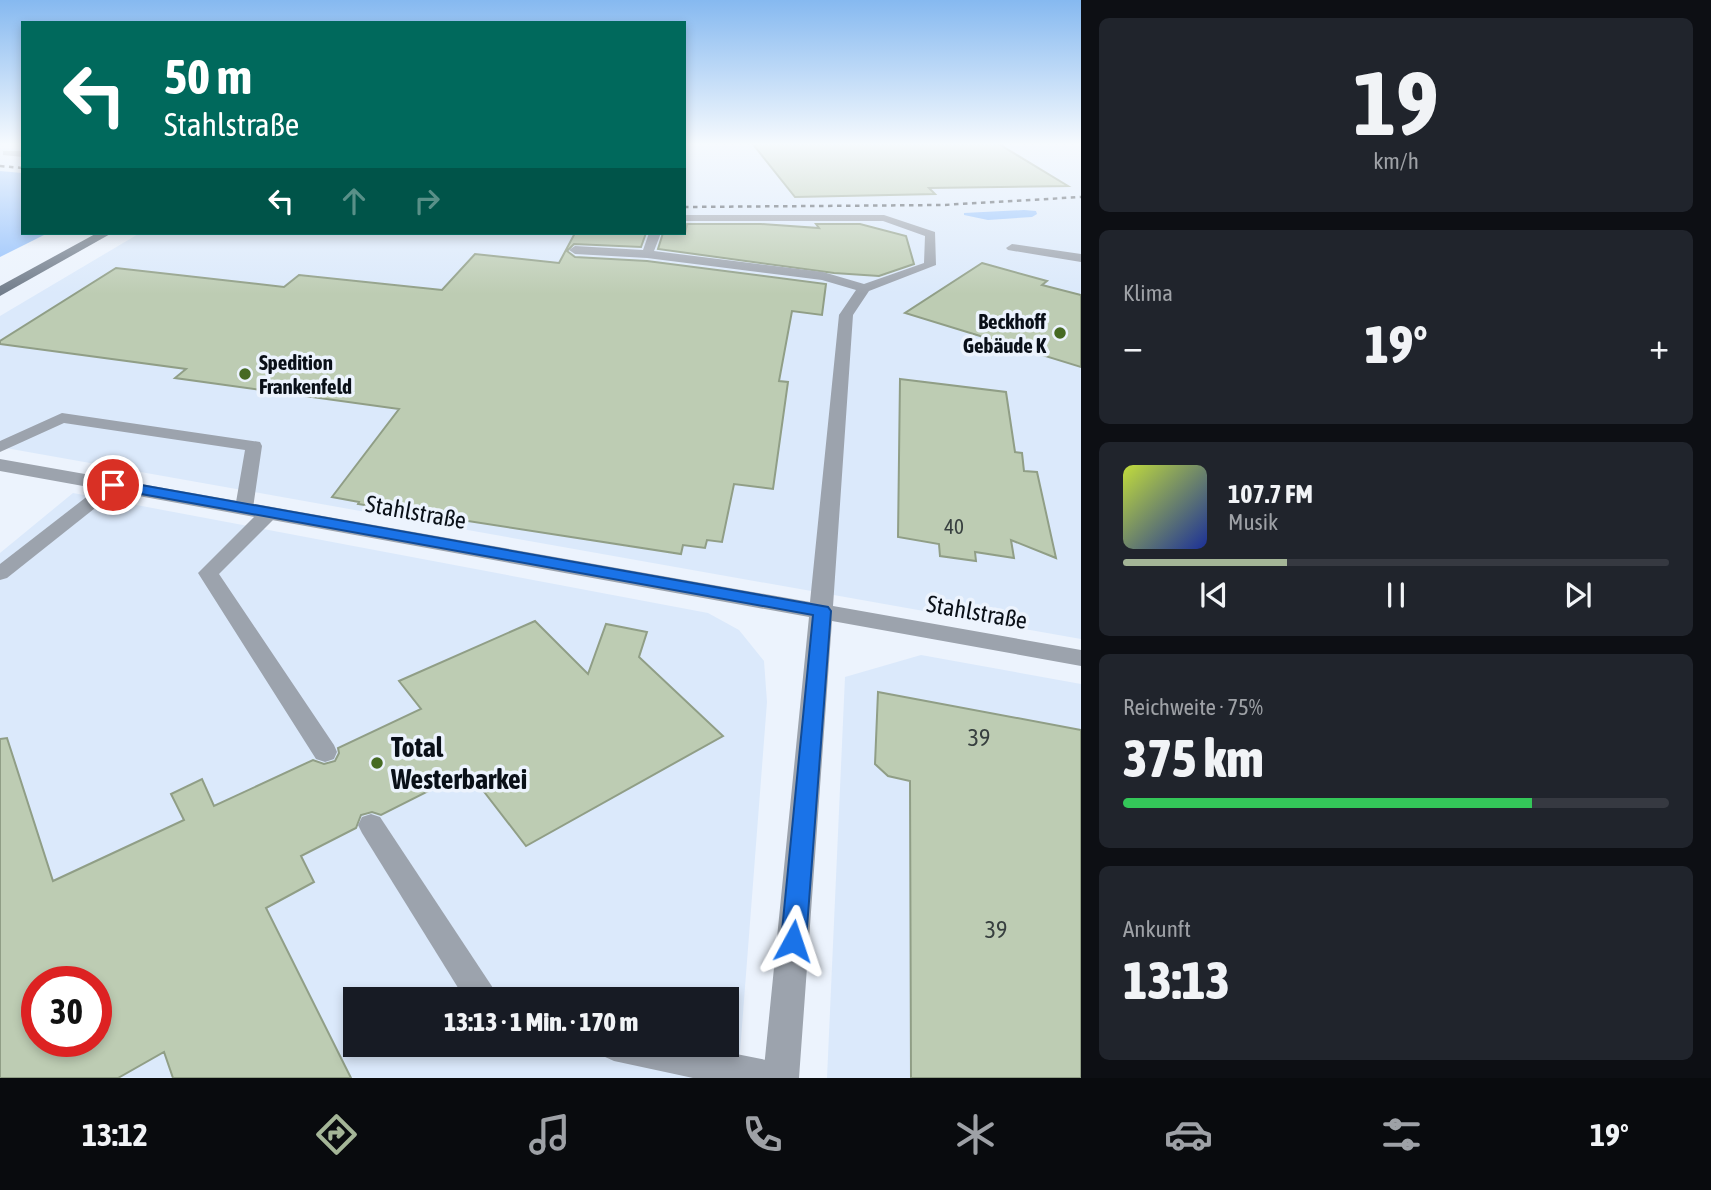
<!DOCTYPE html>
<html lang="de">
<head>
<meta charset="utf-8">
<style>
  :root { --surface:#171b24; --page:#20242c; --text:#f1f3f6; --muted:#9ea1a6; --line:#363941; --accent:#a4b597 }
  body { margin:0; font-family:"Asap Condensed",sans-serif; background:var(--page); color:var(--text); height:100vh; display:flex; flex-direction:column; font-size:26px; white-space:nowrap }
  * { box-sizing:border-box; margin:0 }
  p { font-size:23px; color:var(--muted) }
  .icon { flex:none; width:38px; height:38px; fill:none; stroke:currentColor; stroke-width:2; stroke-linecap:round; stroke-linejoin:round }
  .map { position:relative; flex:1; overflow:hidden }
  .side { display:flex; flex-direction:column; gap:18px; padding:18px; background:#0d0f14; width:630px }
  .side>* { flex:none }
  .hud { position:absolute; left:21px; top:21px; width:665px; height:214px; border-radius:0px; box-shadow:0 4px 10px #0003; background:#00695c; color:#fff; overflow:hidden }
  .speed { position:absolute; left:21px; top:966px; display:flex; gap:14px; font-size:35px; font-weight:700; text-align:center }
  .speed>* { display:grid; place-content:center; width:91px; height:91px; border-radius:50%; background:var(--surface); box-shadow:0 4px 10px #0003; line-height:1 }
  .speed .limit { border:10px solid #d22; background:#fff; color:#111 }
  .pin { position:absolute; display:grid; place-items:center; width:60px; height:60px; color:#fff; margin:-30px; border:4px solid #fff; border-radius:50%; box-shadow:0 2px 7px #0007 }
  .me { position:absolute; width:77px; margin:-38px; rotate:5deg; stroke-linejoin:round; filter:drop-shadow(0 0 5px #0008) }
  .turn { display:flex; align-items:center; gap:24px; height:147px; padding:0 28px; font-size:32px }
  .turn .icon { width:91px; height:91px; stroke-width:2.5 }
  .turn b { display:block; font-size:49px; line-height:60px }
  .lanes { display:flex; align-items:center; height:66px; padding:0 28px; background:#0003; justify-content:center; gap:35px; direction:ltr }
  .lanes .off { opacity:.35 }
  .big { font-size:52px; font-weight:800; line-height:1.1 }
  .side .card { flex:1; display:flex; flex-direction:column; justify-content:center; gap:10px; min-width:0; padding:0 24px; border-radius:10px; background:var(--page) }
  .side .dial { align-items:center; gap:0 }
  .dial b { font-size:91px; line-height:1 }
  .song { display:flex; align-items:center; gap:21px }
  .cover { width:84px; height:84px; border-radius:10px; background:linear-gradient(135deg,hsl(70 70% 55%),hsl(230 70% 35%)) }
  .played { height:7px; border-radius:4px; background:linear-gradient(90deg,var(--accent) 30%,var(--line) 30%) }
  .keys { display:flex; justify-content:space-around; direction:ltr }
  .heat { display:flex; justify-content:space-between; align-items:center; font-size:38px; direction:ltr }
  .charge { height:10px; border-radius:5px; background:linear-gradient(90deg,#34c759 75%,var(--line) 0) }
  .trip { position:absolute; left:343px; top:987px; width:396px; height:70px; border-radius:0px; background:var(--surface); box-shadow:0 4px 10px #0003; font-weight:800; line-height:70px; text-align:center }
  .dock { display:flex; height:112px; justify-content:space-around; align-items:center; background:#090b0e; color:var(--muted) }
  .dock .icon { width:49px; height:49px }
  .dock .current { color:var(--accent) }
  .dock b { font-size:32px; color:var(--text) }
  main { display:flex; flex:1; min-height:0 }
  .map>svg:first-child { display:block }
</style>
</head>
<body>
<main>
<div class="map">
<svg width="1081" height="1078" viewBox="0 0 1081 1078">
  <rect width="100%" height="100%" fill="#ecf3fd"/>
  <g fill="#dbe9fb" fill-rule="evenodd">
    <path d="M 684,143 L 1081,143 L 1081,639 L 0,447 L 0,316 L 140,233 L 684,233 Z"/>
    <path d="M 0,148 L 23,149 L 23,173 L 0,171 Z"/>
    <path d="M 73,493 L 708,613 L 739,630 L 764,661 L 767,702 L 738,1078 L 0,1078 L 0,553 ZM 37,982 L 96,982 L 96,1041 L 37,1041 ZM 355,999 L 726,999 L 726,1045 L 355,1045 Z"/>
    <path d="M 921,655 L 1081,684 L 1081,1078 L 827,1078 L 845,677 Z"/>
  </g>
  <path fill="#92bffb" d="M 0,171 L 23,173 L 23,233 L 48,233 L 0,257 Z"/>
  <path fill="#94c1fc" d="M 1024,210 L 1036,211 L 1037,214 L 1032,217 L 988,220 L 964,215 L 964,213 Z"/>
  <g fill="#bdccb3" stroke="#909e86" stroke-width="2" fill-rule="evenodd">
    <path d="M 752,143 L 997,143 L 1068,186 L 929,188 L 935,194 L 795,197 Z"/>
    <path d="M 687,224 L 761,224 L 819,228 L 816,224 L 860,224 L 906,236 L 914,264 L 879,276 L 834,273 L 658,249 L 663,233 L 685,233 Z"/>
    <path d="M 575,233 L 646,233 L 641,247 L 574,244 L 567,251 L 575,257 L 647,261 L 826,284 L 822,315 L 792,311 L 779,381 L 788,382 L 773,489 L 734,484 L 722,542 L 707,540 L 705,548 L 683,545 L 681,554 L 358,504 L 359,502 L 332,497 L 399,409 L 175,378 L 186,369 L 0,344 L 0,341 L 116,268 L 284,287 L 299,275 L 442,290 L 475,254 L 559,263 Z"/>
    <path d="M 982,263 L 1047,281 L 1042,285 L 1081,295 L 1081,367 L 905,313 Z"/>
    <path d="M 900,379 L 1006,392 L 1015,452 L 1022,453 L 1024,471 L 1037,472 L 1056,558 L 1011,540 L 1014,558 L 975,552 L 976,561 L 940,556 L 939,544 L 898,537 Z"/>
    <path d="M 535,621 L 588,674 L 606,624 L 647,632 L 639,657 L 723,736 L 526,846 L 468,771 L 381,815 L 372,812 L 361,815 L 356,828 L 301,856 L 314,882 L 266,908 L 351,1078 L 173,1078 L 164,1052 L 118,1078 L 0,1078 L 0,739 L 7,738 L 53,881 L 184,820 L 171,794 L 202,779 L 214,806 L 313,760 L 324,764 L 335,761 L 339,753 L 338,748 L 421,709 L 399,681 ZM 37,982 L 96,982 L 96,1041 L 37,1041 Z"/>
    <path d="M 878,692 L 1081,730 L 1081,1078 L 911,1078 L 910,781 L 888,776 L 875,764 Z"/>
  </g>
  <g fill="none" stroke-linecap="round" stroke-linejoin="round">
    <g fill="#9ca3ad" fill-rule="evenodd">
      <path d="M 3,151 L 23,151 L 23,157 L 3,155 Z"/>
      <path d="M 684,215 L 884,215 L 935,232 L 936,265 L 869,291 L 851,318 L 846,319 L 839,315 L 856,290 L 822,280 L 647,258 L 575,254 L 569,250 L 575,246 L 643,250 L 649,233 L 661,233 L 654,251 L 823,272 L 864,284 L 924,263 L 925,236 L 883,221 L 684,221 Z"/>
      <path d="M 1012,244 L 1081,254 L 1081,262 L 1008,250 L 1006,248 Z"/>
      <path d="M 62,413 L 260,442 L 262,446 L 253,508 L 244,514 L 235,508 L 245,450 L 64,423 L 0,452 L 0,441 Z"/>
      <path d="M 113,480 L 119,481 L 122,485 L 119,489 L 7,578 L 0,580 L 0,564 L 107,481 Z"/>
      <path d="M 269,507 L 278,513 L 276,517 L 219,574 L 334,745 L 337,752 L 334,759 L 325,762 L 316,759 L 198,573 L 262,509 Z"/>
      <path d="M 371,814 L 380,817 L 493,988 L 497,999 L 465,999 L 362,833 L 358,825 L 362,817 Z"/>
      <path d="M 598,1045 L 691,1045 L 771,1061 L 783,1066 L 788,1078 L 693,1078 L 614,1061 L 603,1056 Z"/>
    </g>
    <path fill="#9ca3ad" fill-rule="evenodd" d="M 846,311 L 853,315 L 833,606 L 1081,650 L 1081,666 L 832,621 L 799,1078 L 763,1078 L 809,617 L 0,471 L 0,459 L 810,602 L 839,315 Z"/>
    <path fill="#727d8b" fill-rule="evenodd" d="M 97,233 L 112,233 L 0,296 L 0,286 Z"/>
    <g stroke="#394048" stroke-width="2.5" stroke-dasharray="4.5 4.5" stroke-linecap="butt">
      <path d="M 0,166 L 23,168"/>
      <path d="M 684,207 L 943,205 L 1081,197"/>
    </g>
  </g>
  <linearGradient id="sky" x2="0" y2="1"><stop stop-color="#86b9f0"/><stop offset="0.49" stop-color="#f6fafe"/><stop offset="1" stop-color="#f6fafe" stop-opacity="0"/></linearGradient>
  <rect width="1081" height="294" fill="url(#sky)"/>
  <path fill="#1a73e8" stroke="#114b97" stroke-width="2" d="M 113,480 L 828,607 L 831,611 L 806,941 L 802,949 L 793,952 L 785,949 L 781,941 L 813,615 L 108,488 L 106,485 Z"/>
  <g fill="#466a23" stroke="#ecf3fd" stroke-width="2.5">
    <circle cx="1060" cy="333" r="7"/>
    <circle cx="245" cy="374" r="7"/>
    <circle cx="377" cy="763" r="7"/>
  </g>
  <g text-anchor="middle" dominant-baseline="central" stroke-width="7" stroke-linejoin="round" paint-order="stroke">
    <g font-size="21" font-weight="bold" fill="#0a1018" stroke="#ecf3fd" text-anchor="end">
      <text x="1046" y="321">Beckhoff<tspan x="1046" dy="24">Gebäude K</tspan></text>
      <text x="259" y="362" text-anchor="start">Spedition<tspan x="259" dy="24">Frankenfeld</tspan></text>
    </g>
    <g font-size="21" fill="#373f3f">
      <text x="954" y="526">40</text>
    </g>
    <g font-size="24" fill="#0a1018" stroke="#ecf3fd">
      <text transform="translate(416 512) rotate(10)">Stahlstraße</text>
      <text transform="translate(977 612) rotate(10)">Stahlstraße</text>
    </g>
    <g font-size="24" fill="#373f3f">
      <text x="979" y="737">39</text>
      <text x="996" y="929">39</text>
    </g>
    <g font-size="28" font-weight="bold" fill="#0a1018" stroke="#ecf3fd" text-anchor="start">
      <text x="391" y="747">Total<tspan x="391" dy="32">Westerbarkei</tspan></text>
    </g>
  </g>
</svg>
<div class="speed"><div class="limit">30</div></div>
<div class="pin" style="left:113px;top:485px;background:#d93025"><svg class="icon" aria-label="arrive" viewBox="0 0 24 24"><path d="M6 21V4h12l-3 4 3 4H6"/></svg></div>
<svg class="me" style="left:793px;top:941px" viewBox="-20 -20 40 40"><path d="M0-17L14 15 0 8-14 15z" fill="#1a73e8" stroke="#fff" stroke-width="4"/></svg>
<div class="trip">13:13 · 1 Min. · 170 m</div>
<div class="hud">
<div class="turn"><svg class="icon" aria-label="left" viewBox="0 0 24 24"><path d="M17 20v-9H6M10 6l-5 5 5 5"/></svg><div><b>50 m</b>Stahlstraße</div></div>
<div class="lanes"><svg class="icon" aria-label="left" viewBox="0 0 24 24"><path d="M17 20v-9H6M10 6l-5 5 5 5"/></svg><svg class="icon off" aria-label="ahead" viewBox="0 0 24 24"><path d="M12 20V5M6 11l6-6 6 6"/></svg><svg class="icon off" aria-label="right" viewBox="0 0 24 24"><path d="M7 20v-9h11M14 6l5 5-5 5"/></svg></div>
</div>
</div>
<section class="side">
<div class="card dial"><b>19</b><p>km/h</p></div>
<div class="card"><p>Klima</p>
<div class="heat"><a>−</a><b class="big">19°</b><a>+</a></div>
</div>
<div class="card">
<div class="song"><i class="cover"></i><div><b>107.7 FM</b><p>Musik</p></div></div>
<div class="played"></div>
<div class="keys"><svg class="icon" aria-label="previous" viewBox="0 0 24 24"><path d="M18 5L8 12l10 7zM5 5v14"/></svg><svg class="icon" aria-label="pause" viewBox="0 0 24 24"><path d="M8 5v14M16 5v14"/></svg><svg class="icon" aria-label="next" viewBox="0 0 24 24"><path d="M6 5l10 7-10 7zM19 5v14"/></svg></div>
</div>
<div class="card"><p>Reichweite · 75%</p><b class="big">375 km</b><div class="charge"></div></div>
<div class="card"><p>Ankunft</p><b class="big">13:13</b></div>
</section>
</main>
<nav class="dock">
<b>13:12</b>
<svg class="icon current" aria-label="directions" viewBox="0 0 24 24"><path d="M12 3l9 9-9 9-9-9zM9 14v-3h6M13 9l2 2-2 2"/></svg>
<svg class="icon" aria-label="music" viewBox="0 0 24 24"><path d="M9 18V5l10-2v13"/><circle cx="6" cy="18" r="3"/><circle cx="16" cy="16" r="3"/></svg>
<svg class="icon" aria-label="phone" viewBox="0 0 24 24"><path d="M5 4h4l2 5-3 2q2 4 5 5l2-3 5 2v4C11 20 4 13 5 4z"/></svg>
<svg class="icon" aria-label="climate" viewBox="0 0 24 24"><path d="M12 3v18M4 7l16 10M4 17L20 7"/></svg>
<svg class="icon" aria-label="car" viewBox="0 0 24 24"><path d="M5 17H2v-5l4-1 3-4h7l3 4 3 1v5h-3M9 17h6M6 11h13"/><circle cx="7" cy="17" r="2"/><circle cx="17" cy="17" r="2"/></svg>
<svg class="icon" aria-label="filters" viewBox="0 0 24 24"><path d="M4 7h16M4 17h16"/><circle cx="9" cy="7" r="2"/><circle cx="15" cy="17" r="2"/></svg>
<b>19°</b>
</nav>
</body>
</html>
